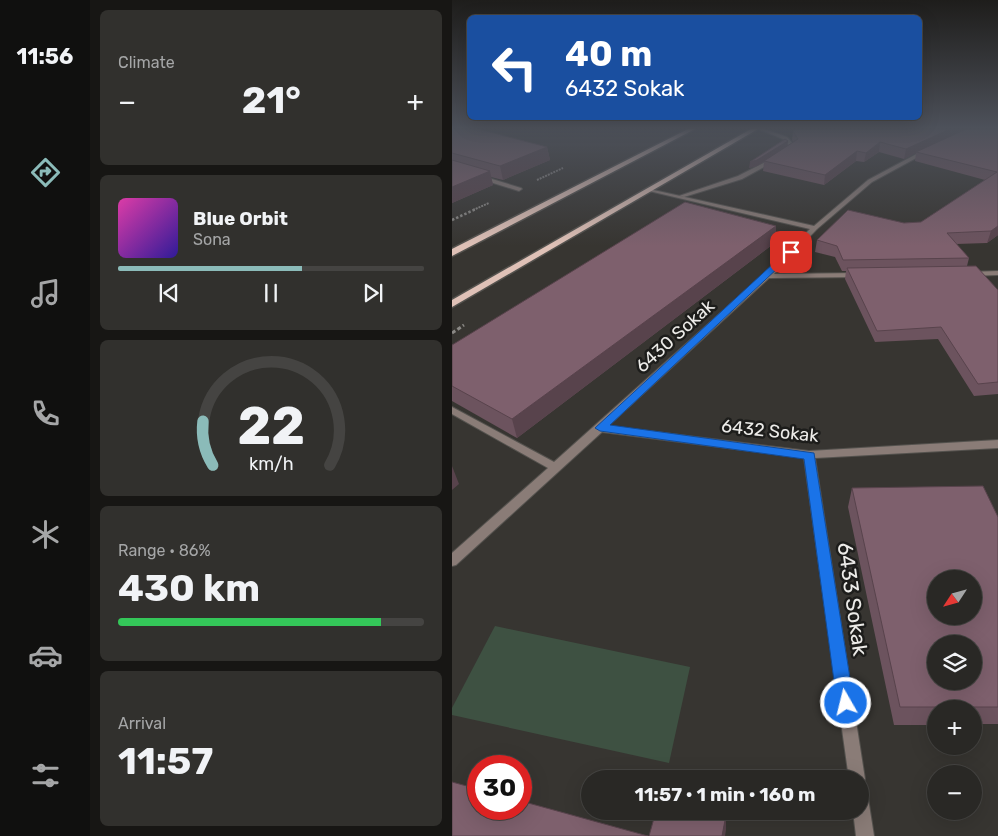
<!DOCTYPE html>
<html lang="en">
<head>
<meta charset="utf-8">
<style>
  :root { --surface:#292825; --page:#31302d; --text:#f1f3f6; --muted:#a5a6a7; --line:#454442; --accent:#8bbbb9 }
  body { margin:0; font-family:Rubik,sans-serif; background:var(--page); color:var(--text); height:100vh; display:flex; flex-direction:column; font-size:19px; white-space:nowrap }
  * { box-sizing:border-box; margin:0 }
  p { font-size:16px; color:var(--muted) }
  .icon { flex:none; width:28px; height:28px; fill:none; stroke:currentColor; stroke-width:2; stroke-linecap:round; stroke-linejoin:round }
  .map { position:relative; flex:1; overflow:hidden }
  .details { display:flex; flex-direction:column; gap:10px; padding:10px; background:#171614; width:362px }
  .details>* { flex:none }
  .hud { position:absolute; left:15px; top:15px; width:455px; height:105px; border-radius:8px; box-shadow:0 5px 20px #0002,0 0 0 1px var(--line); background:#1a4fa0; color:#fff; overflow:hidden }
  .needle { width:32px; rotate:234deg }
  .fabs { position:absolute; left:475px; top:570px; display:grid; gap:10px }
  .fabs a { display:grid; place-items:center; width:55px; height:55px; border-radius:50%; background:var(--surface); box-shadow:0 5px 20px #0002,0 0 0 1px var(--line); font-size:25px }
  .speed { position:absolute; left:15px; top:755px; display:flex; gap:10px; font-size:25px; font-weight:700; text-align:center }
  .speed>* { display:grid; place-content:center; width:65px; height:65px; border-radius:50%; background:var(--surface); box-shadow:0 5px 20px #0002,0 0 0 1px var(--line); line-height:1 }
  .speed .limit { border:8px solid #d22; background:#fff; color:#111 }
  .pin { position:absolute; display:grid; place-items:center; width:42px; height:42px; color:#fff; margin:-21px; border-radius:10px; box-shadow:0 2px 8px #0006 }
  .me { position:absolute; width:55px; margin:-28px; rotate:352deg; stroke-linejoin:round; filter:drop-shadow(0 0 4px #0008) }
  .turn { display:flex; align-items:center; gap:18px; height:105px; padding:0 15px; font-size:22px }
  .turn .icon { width:65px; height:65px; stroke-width:2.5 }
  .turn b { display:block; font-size:35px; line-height:42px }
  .big { font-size:38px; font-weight:700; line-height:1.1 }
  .details .widget { flex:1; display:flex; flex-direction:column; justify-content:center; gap:8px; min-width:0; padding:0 18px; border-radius:8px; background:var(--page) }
  .details .dial { align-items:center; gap:0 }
  .dial svg { height:130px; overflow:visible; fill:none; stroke:var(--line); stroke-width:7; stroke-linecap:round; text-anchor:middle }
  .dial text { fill:var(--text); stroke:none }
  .song { display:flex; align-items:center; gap:15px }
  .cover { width:60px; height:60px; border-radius:8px; background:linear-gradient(135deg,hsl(320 70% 55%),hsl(250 70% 35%)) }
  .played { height:5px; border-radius:2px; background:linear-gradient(90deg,var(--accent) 60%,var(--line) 60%) }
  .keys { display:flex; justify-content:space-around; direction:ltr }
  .heat { display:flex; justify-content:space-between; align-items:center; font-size:28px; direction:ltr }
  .charge { height:8px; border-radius:4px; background:linear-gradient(90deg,#34c759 86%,var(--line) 0) }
  .trip { position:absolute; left:129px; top:770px; width:288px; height:50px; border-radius:25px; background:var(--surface); box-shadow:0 5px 20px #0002,0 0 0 1px var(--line); font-weight:700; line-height:50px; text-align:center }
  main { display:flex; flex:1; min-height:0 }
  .tabs { display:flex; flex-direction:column; width:90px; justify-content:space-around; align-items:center; background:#10100f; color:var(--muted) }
  .tabs .icon { width:35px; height:35px }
  .tabs .on { color:var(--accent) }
  .tabs b { font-size:22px; color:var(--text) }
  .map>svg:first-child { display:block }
</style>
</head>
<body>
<main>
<nav class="tabs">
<b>11:56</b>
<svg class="icon on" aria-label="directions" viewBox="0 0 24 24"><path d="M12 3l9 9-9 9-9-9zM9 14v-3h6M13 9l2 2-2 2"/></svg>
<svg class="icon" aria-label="music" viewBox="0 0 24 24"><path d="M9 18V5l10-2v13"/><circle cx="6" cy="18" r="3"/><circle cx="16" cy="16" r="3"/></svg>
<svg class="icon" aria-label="phone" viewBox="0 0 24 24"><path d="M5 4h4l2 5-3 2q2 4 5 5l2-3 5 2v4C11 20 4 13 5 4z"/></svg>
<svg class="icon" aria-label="climate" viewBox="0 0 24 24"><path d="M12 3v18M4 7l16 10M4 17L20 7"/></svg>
<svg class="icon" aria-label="car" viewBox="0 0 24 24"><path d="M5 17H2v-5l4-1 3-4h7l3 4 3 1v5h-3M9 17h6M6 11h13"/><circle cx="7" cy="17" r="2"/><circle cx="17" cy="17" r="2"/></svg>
<svg class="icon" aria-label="filters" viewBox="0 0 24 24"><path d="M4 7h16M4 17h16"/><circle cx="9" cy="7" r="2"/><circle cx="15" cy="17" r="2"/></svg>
</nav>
<section class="details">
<div class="widget"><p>Climate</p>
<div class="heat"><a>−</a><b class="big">21°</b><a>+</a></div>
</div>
<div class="widget">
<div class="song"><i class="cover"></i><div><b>Blue Orbit</b><p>Sona</p></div></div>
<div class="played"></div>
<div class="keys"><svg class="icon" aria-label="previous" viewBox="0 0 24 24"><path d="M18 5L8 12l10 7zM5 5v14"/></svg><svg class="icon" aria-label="pause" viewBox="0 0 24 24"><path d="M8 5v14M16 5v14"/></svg><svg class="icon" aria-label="next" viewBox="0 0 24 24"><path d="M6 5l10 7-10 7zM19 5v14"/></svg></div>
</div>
<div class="widget dial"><svg viewBox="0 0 100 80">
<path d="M14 69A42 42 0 1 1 86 69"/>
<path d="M14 69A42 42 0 0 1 8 42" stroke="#8bbbb9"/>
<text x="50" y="56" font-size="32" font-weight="700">22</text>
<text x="50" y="72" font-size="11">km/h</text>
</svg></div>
<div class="widget"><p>Range · 86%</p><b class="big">430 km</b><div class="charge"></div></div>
<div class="widget"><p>Arrival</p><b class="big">11:57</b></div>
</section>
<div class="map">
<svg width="546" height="836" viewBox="0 0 546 836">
  <rect width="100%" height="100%" fill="#373531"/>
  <path fill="#3e5142" d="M 43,626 L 238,667 L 217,763 L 0,715 L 0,708 Z"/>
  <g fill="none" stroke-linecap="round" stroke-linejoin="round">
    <defs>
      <g id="service">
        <path d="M 306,129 L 312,129 L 335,137 L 344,147 L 335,153 L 331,153 L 331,151 L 338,147 L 331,139 Z"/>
        <path d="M 321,158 L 323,159 L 323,161 L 290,179 L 232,197 L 227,196 L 286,176 Z"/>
      </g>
      <g id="minor">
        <path d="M 472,150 L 477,151 L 420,182 L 365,229 L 322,274 L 407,273 L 410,273 L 410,277 L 317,278 L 156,426 L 357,451 L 546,440 L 546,448 L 363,458 L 413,779 L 411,785 L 408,786 L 408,779 L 397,779 L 352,458 L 150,432 L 4,565 L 0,566 L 0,553 L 96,468 L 0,414 L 0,407 L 102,462 L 312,274 L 358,229 L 197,191 L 197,189 L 362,226 L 416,180 Z"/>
        <path d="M 27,175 L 69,188 L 70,189 L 67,191 L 25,178 L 24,177 Z"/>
        <path d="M 546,271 L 546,275 L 517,276 L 513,274 L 517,272 Z"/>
        <path d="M 408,790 L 414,792 L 416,798 L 422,836 L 404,836 L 401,811 L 408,811 Z"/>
      </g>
      <g id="primary">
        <path d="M 236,129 L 243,129 L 0,256 L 0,249 Z"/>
        <path d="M 299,129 L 306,129 L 0,307 L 0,300 Z"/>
      </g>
    </defs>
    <use href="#service" stroke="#54524e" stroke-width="2"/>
    <use href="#minor" stroke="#54524e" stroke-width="2"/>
    <use href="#primary" stroke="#54524e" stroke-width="3"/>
    <g stroke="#8a8885" stroke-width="2" stroke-dasharray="2 1" stroke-linecap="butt">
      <path d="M 85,180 L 111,168"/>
      <path d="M 21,210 L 37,203"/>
    </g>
    <path stroke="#8a8885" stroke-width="2.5" stroke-dasharray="2.5 2" stroke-linecap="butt" d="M 0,220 L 24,209"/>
    <path stroke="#8a8885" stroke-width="3" stroke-dasharray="4 2.5" stroke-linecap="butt" d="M 0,333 L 12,325"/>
    <use href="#service" fill="#8a7c77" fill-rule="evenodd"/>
    <use href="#minor" fill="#8a7c77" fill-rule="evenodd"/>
    <use href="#primary" fill="#dfc1b7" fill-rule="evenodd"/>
  </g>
  <g fill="#6c535e">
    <path d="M 546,129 L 546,235 L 535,243 L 504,244 L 517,258 L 515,266 L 546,290 L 546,394 L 522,396 L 486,339 L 423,342 L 393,279 L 394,271 L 390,271 L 383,257 L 363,252 L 365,240 L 452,223 L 469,222 L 533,180 L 463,161 L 464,153 L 452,159 L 427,152 L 412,162 L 404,161 L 372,185 L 311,171 L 312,162 L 305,166 L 297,168 L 336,141 L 335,146 L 341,142 L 340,140 L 341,131 L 512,130 Z"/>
    <path d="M 0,130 L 95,147 L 98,160 L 51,180 L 39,177 L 41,185 L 0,203 Z"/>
    <path d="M 324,242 L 65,438 L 0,401 L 0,345 Z"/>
    <path d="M 400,488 L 546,517 L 546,724 L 521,724 L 521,709 L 484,709 L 484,725 L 442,725 L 396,507 Z"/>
  </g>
  <g fill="#58434c">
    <path d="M 498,129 L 512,129 L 511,131 L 464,152 L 464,153 L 452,159 L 454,149 Z"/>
    <path d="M 336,141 L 335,147 L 305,166 L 297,168 L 298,162 Z"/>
    <path d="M 428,142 L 427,152 L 412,162 L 414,153 Z"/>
    <path d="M 95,147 L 98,160 L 51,180 L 48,166 Z"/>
    <path d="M 405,151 L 404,161 L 372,185 L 373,175 Z"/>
    <path d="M 38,171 L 41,185 L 0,203 L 0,187 Z"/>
    <path d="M 324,226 L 324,242 L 65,438 L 60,419 Z"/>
    <path d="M 546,226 L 546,235 L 535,243 L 539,231 Z"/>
    <path d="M 0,466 L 7,484 L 0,490 Z"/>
    <path d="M 274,815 L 274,830 L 273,836 L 270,836 Z"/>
  </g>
  <g fill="#7e606d" stroke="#58434c" fill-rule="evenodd">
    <path d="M 3,129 L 26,129 L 95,147 L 48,166 L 0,153 L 0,130 Z"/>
    <path d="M 344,129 L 498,129 L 454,149 L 428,142 L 414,153 L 405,151 L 373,175 L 312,161 L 346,139 L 341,131 Z"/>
    <path d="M 514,129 L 546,129 L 546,226 L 539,231 L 495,233 L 517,258 L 391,260 L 385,246 L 365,240 L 396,210 L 452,223 L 469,222 L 545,172 L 464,152 Z"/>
    <path d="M 333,139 L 336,141 L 305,160 L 298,162 Z"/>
    <path d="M 0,160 L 38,171 L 0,187 Z"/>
    <path d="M 233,202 L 324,226 L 60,419 L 0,386 L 0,345 Z"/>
    <path d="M 524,266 L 546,290 L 546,382 L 526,384 L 489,327 L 425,331 L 395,268 Z"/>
    <path d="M 531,486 L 546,517 L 546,707 L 448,707 L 400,488 ZM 484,579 L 521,579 L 521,616 L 484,616 ZM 484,644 L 521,644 L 521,681 L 484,681 Z"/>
    <path d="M 0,782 L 26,789 L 26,809 L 69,809 L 69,801 L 196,836 L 0,836 Z"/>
    <path d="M 204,811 L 261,811 L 274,815 L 270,836 L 197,836 Z"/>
  </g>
  <linearGradient id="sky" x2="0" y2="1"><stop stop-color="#1e1d1b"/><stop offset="0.52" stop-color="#4d515a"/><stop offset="1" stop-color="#4d515a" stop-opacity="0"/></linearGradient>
  <rect width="546" height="246" fill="url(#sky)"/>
  <path fill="#1a73e8" stroke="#114b97" d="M 336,250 L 343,252 L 158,425 L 362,453 L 402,703 L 400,709 L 394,711 L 387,709 L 385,703 L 352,459 L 148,431 L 143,428 Z"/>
  <g text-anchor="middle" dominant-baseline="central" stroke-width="5" stroke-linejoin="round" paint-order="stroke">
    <g font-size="18" fill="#ecebe8" stroke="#1d1d1b">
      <text transform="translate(223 336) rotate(-42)">6430 Sokak</text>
      <text transform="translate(318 431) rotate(6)">6432 Sokak</text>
    </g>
    <g font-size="21" fill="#ecebe8" stroke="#1d1d1b">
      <text transform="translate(401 599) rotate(82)">6433 Sokak</text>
    </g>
  </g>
</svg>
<div class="fabs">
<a><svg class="needle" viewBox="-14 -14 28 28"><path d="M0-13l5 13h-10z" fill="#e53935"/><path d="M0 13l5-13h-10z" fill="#a5a6a7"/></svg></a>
<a><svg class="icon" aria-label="layers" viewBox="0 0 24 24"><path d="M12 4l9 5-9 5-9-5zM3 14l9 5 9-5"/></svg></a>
<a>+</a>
<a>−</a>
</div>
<div class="speed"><div class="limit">30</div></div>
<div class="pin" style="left:339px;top:252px;background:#d93025"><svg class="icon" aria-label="arrive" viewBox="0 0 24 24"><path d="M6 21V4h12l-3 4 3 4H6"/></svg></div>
<svg class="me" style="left:394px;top:703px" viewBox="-20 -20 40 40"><circle r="17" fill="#1a73e8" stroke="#fff" stroke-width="3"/><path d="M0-11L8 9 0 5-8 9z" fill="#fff"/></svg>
<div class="trip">11:57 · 1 min · 160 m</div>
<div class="hud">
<div class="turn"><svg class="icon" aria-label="left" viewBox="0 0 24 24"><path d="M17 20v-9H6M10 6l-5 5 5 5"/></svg><div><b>40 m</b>6432 Sokak</div></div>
</div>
</div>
</main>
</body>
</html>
